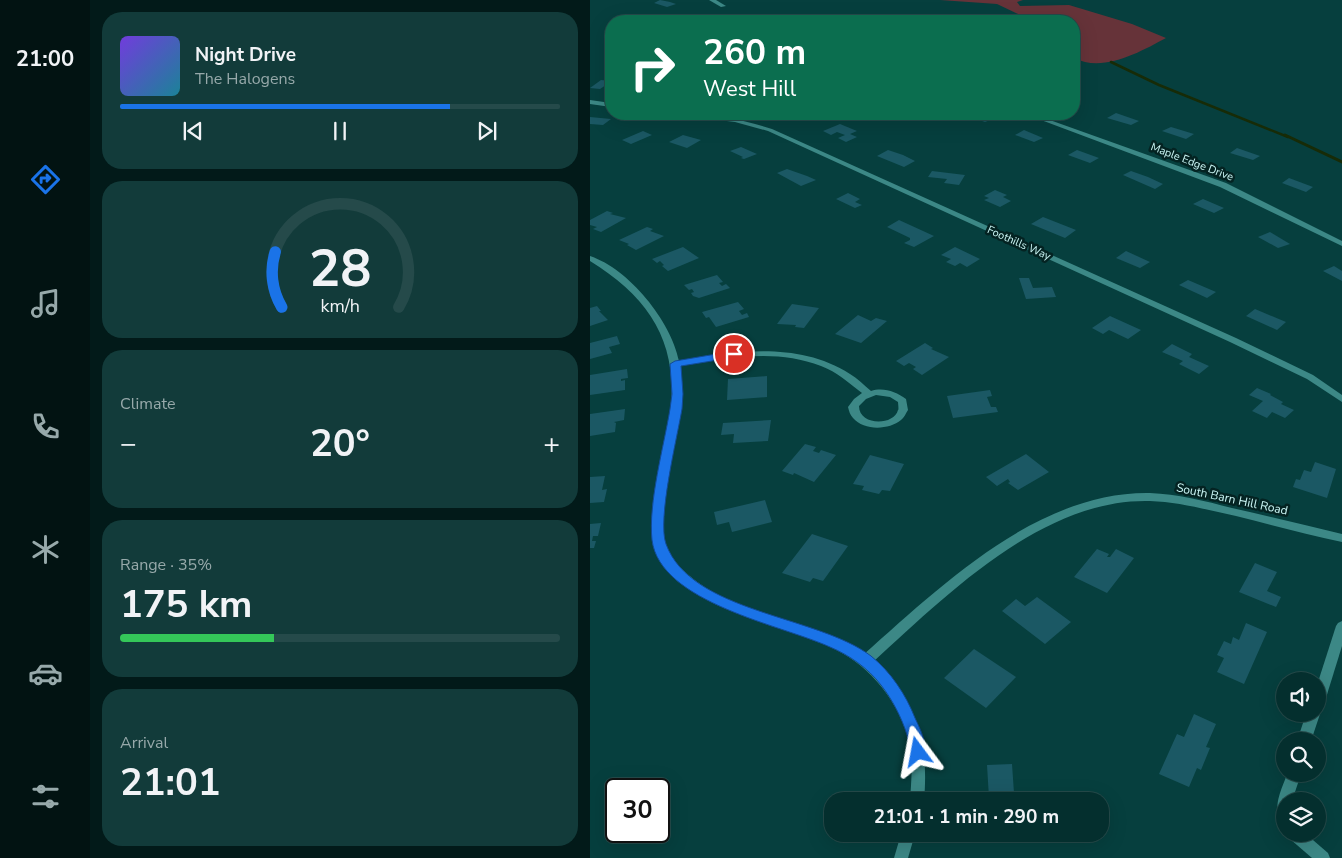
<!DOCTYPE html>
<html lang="en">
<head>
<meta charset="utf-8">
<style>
  :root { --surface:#042f2e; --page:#123b3a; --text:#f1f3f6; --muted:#97a9aa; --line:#254a4a; --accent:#1a73e8 }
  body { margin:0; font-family:"Nunito Sans",sans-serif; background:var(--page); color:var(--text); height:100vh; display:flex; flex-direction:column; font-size:19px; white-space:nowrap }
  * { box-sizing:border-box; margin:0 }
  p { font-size:16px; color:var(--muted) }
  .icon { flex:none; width:28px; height:28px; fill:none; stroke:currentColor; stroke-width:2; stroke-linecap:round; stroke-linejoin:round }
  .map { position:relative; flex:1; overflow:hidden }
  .panel { display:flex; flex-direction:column; gap:12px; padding:12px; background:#021a19; width:500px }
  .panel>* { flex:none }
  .top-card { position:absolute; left:15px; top:15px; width:475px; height:105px; border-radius:20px; box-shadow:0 5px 20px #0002,0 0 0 1px var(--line); background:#0b6e4f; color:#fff; overflow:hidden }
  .fabs { position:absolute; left:686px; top:672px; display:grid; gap:10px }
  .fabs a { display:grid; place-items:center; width:50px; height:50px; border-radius:50%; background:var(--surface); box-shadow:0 5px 20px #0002,0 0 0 1px var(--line); font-size:25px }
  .speed { position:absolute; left:15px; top:778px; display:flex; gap:10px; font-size:25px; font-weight:700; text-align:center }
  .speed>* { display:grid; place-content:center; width:65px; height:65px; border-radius:50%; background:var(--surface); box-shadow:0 5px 20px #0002,0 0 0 1px var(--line); line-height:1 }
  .speed .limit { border:2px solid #111; border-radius:8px; background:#fff; color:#111 }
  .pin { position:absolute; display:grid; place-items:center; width:42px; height:42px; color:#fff; margin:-21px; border:2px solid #fff; border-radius:50%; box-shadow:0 1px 5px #0007 }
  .me { position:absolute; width:55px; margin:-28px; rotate:347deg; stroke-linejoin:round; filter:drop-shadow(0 0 4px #0008) }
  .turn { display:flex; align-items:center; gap:18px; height:105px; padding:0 15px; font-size:22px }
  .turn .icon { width:65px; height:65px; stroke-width:2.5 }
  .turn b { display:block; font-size:35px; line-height:42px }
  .big { font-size:38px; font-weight:700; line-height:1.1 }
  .panel .tile { flex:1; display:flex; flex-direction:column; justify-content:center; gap:8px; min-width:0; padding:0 18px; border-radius:20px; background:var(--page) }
  .panel .dial { align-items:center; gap:0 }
  .dial svg { height:130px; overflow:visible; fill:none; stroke:var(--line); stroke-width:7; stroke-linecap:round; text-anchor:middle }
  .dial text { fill:var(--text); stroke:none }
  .song { display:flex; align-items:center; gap:15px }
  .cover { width:60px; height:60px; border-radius:8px; background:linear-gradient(135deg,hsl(260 70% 55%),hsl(190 70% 35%)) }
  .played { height:5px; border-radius:2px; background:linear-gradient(90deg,var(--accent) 75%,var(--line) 75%) }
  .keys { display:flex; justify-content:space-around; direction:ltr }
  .heat { display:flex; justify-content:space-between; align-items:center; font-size:28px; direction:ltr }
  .charge { height:8px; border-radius:4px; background:linear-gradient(90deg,#34c759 35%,var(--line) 0) }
  .trip { position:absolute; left:234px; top:792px; width:285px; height:50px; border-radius:20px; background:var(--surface); box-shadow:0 5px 20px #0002,0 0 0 1px var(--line); font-weight:700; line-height:50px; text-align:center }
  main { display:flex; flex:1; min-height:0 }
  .tab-bar { display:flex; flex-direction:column; width:90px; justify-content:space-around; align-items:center; background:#021312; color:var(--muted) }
  .tab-bar .icon { width:35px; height:35px }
  .tab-bar .on { color:var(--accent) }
  .tab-bar b { font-size:22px; color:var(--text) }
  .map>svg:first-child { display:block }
</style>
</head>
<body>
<main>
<nav class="tab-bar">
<b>21:00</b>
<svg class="icon on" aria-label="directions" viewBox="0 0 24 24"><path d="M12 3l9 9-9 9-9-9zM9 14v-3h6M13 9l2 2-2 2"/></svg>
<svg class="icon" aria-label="music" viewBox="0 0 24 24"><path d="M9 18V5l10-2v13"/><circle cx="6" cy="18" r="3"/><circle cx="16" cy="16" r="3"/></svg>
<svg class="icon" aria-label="phone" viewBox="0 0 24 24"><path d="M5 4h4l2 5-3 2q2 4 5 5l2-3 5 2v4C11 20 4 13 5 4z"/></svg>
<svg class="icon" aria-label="climate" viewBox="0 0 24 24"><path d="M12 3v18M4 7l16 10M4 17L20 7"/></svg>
<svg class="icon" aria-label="car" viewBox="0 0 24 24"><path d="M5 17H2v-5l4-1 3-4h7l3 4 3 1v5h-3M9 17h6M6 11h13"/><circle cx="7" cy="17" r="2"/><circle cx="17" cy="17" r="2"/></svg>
<svg class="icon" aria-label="filters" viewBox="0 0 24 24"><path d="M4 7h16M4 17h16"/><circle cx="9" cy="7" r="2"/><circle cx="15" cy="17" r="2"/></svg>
</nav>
<section class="panel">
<div class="tile">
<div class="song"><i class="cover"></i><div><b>Night Drive</b><p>The Halogens</p></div></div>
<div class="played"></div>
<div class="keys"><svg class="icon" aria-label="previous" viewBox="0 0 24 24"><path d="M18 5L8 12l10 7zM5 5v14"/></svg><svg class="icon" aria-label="pause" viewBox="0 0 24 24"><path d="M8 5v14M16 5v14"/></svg><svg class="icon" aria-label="next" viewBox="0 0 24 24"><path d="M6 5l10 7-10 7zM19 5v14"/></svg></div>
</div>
<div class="tile dial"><svg viewBox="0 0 100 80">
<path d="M14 69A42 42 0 1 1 86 69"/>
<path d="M14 69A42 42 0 0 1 10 35" stroke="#1a73e8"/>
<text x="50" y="56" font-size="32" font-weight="700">28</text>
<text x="50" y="72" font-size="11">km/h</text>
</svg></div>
<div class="tile"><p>Climate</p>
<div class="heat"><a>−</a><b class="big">20°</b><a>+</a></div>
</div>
<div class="tile"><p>Range · 35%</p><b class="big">175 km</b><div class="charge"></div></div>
<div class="tile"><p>Arrival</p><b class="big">21:01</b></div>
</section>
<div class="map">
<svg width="752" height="858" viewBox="0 0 752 858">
  <rect width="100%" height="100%" fill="#063f3e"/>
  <path fill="#663339" d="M 350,0 L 433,0 L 427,2 L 430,6 L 479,5 L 542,24 L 576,38 C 550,52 513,73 484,58 L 484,21 L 443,21 L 407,4 Z"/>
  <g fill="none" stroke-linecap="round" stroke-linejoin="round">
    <path stroke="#172b07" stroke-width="2.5" d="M 521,62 L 569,85 L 698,137"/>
    <path stroke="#172b07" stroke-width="3" d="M 695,135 L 752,162"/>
  </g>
  <g fill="#1b5864">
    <path d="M 70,0 L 80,2 L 86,4 L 77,7 L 64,3 Z"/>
    <path d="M 90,14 L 107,18 L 100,21 L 82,16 Z"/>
    <path d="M 166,15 L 171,17 L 157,21 L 147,20 Z"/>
    <path d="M 11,80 L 21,81 L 21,85 L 16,85 L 10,89 L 0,88 Z"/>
    <path d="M 526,113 L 549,121 L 541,125 L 517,118 Z"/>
    <path d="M 372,114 L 390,114 L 403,119 L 395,122 Z"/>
    <path d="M 0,117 L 21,119 L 13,125 L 0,124 Z"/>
    <path d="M 250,124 L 267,131 L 260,134 L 267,137 L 256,142 L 248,138 L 255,135 L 247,132 L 241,135 L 233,131 Z"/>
    <path d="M 581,127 L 604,134 L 596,139 L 572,131 Z"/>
    <path d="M 434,130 L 453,138 L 444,142 L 425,135 Z"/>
    <path d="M 53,131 L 62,135 L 41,144 L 32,140 Z"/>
    <path d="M 93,135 L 111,140 L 97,148 L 79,142 Z"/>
    <path d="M 151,147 L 167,154 L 154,159 L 151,158 L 153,157 L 140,151 Z"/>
    <path d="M 647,148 L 670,156 L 663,160 L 640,153 Z"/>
    <path d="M 298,150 L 313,155 L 325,161 L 314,167 L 287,156 Z"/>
    <path d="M 487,150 L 509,158 L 500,163 L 478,155 Z"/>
    <path d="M 197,169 L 217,176 L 226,180 L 211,186 L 187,173 Z"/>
    <path d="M 342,171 L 375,175 L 369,185 L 354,183 L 357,179 L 338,177 Z"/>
    <path d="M 541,171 L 558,177 L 573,184 L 565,189 L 533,175 Z"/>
    <path d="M 699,178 L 723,187 L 716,192 L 692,183 Z"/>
    <path d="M 405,190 L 417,195 L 413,197 L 421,201 L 410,207 L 394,200 L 399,198 L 394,196 Z"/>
    <path d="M 258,193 L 270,199 L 265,202 L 272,205 L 265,208 L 246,199 Z"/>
    <path d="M 613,199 L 634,208 L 624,213 L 603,204 Z"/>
    <path d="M 17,211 L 23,213 L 20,214 L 36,218 L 11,232 L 3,229 L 7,227 L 0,225 L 0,220 Z"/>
    <path d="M 453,217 L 486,230 L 475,238 L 441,224 Z"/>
    <path d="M 309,220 L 344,236 L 324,247 L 314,243 L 320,240 L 320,238 L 297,227 Z"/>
    <path d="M 57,227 L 63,229 L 60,231 L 74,236 L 46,250 L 37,245 L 39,244 L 29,240 Z"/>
    <path d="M 680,232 L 700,244 L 688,248 L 668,237 Z"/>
    <path d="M 93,247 L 109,258 L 78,271 L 72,266 L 74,265 L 70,261 L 67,263 L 62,259 Z"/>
    <path d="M 365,247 L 390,259 L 377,267 L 370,263 L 365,266 L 356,262 L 361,259 L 351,255 Z"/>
    <path d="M 536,251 L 560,262 L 550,268 L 526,258 Z"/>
    <path d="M 744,266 L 752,271 L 752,281 L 733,271 Z"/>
    <path d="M 127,275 L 133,282 L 129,283 L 132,286 L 136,284 L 140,288 L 109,298 L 103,296 L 101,293 L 104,292 L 102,289 L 99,290 L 94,285 Z"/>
    <path d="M 429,278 L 439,278 L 443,288 L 462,287 L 466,297 L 436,299 Z"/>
    <path d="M 598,280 L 626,292 L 617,298 L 589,285 Z"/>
    <path d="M 148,302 L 154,309 L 149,311 L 152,315 L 157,313 L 159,317 L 126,327 L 119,317 L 116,318 L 112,312 Z"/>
    <path d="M 202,304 L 229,308 L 214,328 L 205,327 L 206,325 L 187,324 Z"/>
    <path d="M 7,306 L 11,311 L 9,311 L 18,320 L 0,326 L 0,308 Z"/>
    <path d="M 665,309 L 696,322 L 687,330 L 656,316 Z"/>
    <path d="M 268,315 L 281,321 L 286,318 L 297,321 L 271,343 L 245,334 Z"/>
    <path d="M 520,316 L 551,330 L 538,339 L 519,330 L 513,334 L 502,328 Z"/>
    <path d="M 27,336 L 30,344 L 19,347 L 22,353 L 0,359 L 0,343 Z"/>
    <path d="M 335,343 L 343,348 L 341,349 L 359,357 L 332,375 L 323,369 L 326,367 L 319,363 L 314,366 L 306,361 Z"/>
    <path d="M 582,344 L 602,354 L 599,357 L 619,366 L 609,374 L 589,364 L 593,361 L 572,352 Z"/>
    <path d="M 37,369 L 38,378 L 31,379 L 31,381 L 35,380 L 35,390 L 0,395 L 0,375 Z"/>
    <path d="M 177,376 L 177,397 L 137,400 L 138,379 Z"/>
    <path d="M 667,388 L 681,394 L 680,395 L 693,402 L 691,404 L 704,410 L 695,418 L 682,412 L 677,418 L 662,411 L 673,401 L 659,395 Z"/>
    <path d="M 400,390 L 402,396 L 397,397 L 401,407 L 406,407 L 408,412 L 363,418 L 357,396 Z"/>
    <path d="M 35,409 L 34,420 L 24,422 L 26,423 L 25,432 L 0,436 L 0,414 Z"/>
    <path d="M 181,420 L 178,441 L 143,443 L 144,434 L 131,435 L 133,423 Z"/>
    <path d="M 215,444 L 226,447 L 223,451 L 229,453 L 231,450 L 246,455 L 224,482 L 204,473 L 203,475 L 192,471 Z"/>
    <path d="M 436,454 L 459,472 L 428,490 L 418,483 L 420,482 L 418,479 L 407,486 L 396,477 Z"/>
    <path d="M 280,455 L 314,464 L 300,491 L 292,490 L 289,494 L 272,490 L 274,486 L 263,484 Z"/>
    <path d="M 725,462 L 746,469 L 737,498 L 703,487 L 706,479 L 710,480 L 714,470 L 721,472 Z"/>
    <path d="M 15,476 L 12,490 L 17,489 L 14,502 L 0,503 L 0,477 Z"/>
    <path d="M 175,500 L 182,522 L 142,532 L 139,522 L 127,525 L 124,512 Z"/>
    <path d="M 11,523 L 8,536 L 3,536 L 2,541 L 6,541 L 4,548 L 0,548 L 0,524 Z"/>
    <path d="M 222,534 L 258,546 L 233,581 L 223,578 L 220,582 L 192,573 Z"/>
    <path d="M 507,549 L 519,554 L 517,557 L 520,557 L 526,549 L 544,558 L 517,593 L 484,577 Z"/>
    <path d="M 665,563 L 687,572 L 677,591 L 691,597 L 686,607 L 649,592 Z"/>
    <path d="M 447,597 L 481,622 L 455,644 L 412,611 L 426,599 L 435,606 Z"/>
    <path d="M 656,623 L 677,632 L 654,684 L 627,672 L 634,658 L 627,655 L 634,641 L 641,644 L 643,637 L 649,640 Z"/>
    <path d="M 384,649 L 426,677 L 396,708 L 354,678 Z"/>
    <path d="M 604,714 L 626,724 L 616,747 L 620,748 L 611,770 L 607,768 L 599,787 L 569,774 L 587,734 L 594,737 Z"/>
    <path d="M 422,764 L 424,793 L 416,794 L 417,797 L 399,798 L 397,765 Z"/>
  </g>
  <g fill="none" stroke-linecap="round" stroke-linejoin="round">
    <g fill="#3c8886" fill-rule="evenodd">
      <path d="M 119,0 L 126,0 L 136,6 L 131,7 Z"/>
      <path d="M 0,100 L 21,103 L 21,107 L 0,104 Z"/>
      <path d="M 93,114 C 123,112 153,120 182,129 L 646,338 L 723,375 L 752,395 L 752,402 L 717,379 L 640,342 L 178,131 L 145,122 L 96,116 Z"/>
      <path d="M 435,114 L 443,114 L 636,183 L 752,241 L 752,246 L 630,187 Z"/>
      <path d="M 0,256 C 39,269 81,321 89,361 C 146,351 208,341 260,374 C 267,378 274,385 281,391 C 294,387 306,392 316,399 L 318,410 C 316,413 314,418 311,420 C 299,430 274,431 263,418 C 260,415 259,411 258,407 L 264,399 L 272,393 C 259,383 247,372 231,366 C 186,348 136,358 90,366 C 99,414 77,461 74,508 C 73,523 72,539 79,553 C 82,560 88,565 93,570 C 143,618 218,616 273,655 C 351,586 448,491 560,493 C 587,494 615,501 642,508 C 678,516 715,525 752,534 L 752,542 C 716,534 681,525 646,516 C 618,510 589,502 560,501 C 453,498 357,595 283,662 C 290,667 295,674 301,681 C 332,719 338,754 334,801 L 320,801 C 321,784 323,766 320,748 C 314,710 286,672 252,653 C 228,640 203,632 178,624 C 140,612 100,597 74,565 C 62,550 61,529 63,511 C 65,481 74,452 79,422 C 91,347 63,300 0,261 ZM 286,395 L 300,397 L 308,402 C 308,403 309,410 308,410 C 304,426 269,426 269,406 L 276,399 Z"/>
      <path d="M 752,621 L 752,646 L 735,701 L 733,705 L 728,707 L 728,682 L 746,626 L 748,623 Z"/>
      <path d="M 728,710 L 730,714 L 721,741 L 707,741 L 716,714 L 728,714 Z"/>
      <path d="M 697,774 L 711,774 L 702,801 L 695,801 L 695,822 L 690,820 C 683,804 692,789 697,774 Z"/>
      <path d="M 311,834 L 325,834 L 318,858 L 304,858 Z"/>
      <path d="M 698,834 L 716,834 L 738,853 L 740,858 L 722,858 L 700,839 Z"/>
    </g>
  </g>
  <path fill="#1a73e8" stroke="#114b97" d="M 144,351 L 147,352 L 149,354 L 147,357 L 91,366 L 93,394 L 92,409 C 87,438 67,520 76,544 C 101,613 227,615 281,656 C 301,672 316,695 325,718 C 330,729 339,745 333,757 L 328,759 L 322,757 C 319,750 319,743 317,735 C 312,718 302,699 291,685 C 278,668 259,655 240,647 C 192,625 70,603 62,540 C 58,503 74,446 80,409 L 82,394 L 80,364 L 85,361 Z"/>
  <g text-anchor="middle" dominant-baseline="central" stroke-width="5" stroke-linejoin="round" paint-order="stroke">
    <g font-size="11" fill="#cbf6f5" stroke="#042322">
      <text transform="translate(602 162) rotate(21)">Maple Edge Drive</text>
      <text transform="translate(429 243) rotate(24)">Foothills Way</text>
    </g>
    <g font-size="12" fill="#cbf6f5" stroke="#042322">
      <text transform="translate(642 499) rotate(12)">South Barn Hill Road</text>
    </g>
  </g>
</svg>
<div class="fabs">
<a><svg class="icon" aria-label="sound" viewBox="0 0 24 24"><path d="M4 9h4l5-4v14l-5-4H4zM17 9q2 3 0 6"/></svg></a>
<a><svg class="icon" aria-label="search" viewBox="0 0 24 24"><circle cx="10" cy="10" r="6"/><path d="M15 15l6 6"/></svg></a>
<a><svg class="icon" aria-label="layers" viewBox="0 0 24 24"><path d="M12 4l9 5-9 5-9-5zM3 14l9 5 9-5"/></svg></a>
</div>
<div class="speed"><div class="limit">30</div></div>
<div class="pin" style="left:144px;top:354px;background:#d93025"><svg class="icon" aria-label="arrive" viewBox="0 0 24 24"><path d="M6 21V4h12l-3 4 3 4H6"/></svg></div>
<svg class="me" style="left:328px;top:752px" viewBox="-20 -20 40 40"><path d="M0-17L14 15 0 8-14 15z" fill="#1a73e8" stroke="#fff" stroke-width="4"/></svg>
<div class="trip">21:01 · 1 min · 290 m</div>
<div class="top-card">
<div class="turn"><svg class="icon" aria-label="right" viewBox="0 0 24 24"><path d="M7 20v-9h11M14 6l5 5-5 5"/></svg><div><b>260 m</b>West Hill</div></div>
</div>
</div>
</main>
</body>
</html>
